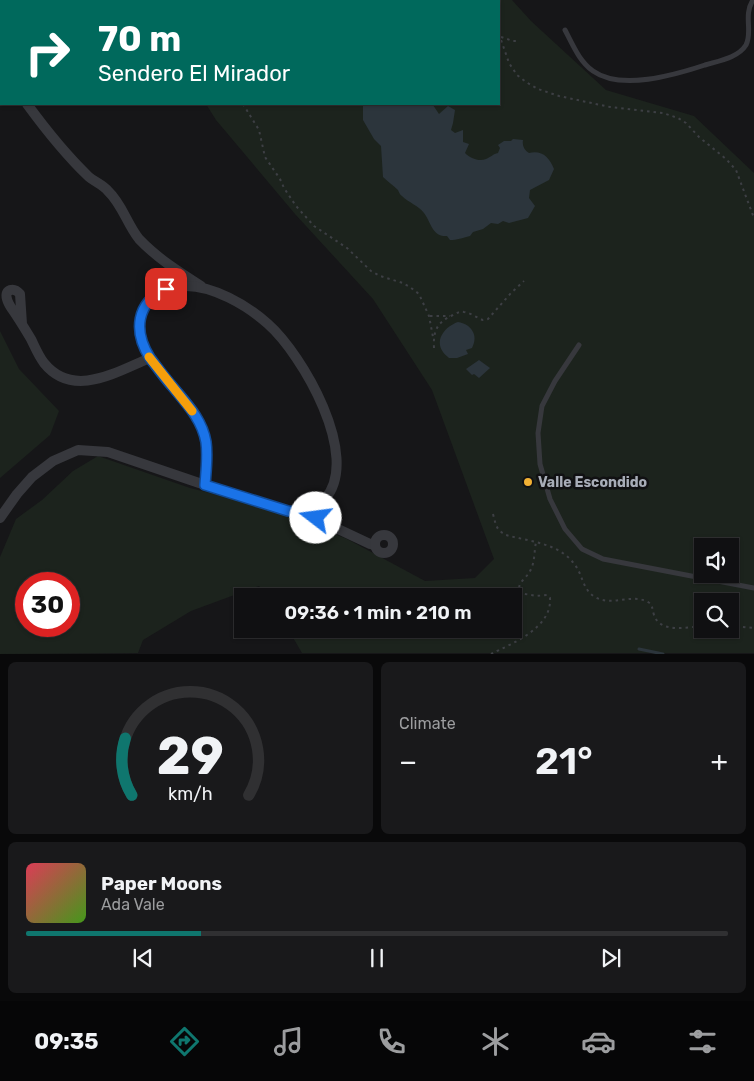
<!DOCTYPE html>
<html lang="en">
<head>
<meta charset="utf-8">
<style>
  :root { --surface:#101012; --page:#19191b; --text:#f1f3f6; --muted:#9c9d9f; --line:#303032; --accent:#0f766e }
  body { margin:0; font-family:Rubik,sans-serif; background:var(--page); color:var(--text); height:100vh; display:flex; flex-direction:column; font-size:19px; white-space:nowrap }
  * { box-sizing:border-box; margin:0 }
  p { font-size:16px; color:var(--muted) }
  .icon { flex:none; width:28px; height:28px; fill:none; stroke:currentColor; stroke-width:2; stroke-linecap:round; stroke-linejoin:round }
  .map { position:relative; height:654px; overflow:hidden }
  .drawer { display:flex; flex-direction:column; gap:8px; padding:8px; background:#09090a; flex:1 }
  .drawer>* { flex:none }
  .banner { position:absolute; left:0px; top:0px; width:500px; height:105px; box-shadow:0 1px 4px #0004,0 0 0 1px var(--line); background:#00695c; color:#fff; overflow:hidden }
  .fabs { position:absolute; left:694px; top:538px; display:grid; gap:10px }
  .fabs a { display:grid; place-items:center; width:45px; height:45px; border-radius:0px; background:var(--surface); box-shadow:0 1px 4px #0004,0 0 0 1px var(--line); font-size:25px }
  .speed { position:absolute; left:15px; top:572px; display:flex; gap:10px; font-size:25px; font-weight:700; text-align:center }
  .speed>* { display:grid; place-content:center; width:65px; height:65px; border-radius:50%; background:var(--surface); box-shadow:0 1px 4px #0004,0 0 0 1px var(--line); line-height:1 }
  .speed .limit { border:8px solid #d22; background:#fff; color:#111 }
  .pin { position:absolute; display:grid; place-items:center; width:42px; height:42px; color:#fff; margin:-21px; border-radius:10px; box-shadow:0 2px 8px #0006 }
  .me { position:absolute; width:55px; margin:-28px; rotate:285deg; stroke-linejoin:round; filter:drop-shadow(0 0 4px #0008) }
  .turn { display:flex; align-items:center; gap:18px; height:105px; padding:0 15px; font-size:22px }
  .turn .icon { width:65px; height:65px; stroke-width:2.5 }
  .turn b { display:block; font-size:35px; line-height:42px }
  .big { font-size:38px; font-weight:600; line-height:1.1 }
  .drawer .card { flex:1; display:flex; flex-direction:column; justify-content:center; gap:8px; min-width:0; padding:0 18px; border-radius:8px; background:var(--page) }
  .drawer .dial { align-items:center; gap:0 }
  .dial svg { height:130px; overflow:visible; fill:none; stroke:var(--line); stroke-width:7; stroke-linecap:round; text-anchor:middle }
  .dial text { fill:var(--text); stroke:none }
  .song { display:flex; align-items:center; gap:15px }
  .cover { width:60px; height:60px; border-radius:8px; background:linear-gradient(135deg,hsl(350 70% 55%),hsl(100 70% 35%)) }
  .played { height:5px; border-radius:2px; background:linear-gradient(90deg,var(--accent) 25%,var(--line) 25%) }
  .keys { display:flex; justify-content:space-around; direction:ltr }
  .heat { display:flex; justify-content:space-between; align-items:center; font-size:28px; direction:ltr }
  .drawer .tiles { flex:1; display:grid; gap:8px; grid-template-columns:1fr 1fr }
  .card:last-child { grid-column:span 2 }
  .trip { position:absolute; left:234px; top:588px; width:288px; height:50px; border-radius:0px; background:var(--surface); box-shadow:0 1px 4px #0004,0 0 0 1px var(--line); font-weight:600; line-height:50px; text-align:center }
  .dock { display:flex; height:80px; justify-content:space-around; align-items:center; background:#060607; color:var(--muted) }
  .dock .icon { width:35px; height:35px }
  .dock .current { color:var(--accent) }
  .dock b { font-size:22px; color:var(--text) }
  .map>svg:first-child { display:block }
</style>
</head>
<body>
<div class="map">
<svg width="754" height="654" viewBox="0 0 754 654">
  <rect width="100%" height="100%" fill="#161618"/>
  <g fill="#1c231d" fill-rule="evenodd">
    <path d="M 120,0 L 512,0 L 531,21 L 606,90 L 694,116 L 754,173 L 754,653 L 302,653 L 288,629 L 512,629 L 512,596 L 267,596 L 259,586 L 191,611 L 143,640 L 138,653 L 0,654 L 0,557 L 16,519 L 42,500 L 73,471 L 98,456 L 190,488 L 266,507 L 347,539 L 425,581 L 475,578 L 494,559 L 432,390 L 373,299 L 295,214 L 216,120 L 206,104 L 499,104 L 499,1 L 121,1 ZM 702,546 L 730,546 L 730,574 L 702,574 ZM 26,584 L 69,584 L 69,626 L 26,626 ZM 702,601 L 730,601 L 730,629 L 702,629 Z"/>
    <path d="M 0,331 L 19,369 L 59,411 L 50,435 L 0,478 Z"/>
  </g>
  <g fill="#2c353c">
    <path d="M 363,104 L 429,104 L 433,105 L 439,114 L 448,106 L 455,110 L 453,123 L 451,130 L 455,133 L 463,130 L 463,142 L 469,144 L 465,153 C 470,158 479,162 486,159 C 491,157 493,154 498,153 L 500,148 L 498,145 L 504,141 L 511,141 L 513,139 L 523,140 C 522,146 524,150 529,153 C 542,150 549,157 554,169 L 549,180 L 530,190 L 529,198 L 535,206 L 528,218 L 509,223 L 503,221 L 498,224 L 491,223 L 483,229 L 473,232 L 470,236 C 462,238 457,240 450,240 L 447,236 C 432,237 431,222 424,213 C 418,205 409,203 402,196 C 400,195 399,192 398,190 C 393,185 387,181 383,177 L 381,146 L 374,139 L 363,120 Z"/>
    <path d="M 458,322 C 471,324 479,335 472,348 L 466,350 L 468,354 L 457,358 L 449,358 C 447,356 444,354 443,352 C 434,339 446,326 458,322 Z"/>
    <path d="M 479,360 L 490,368 L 479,378 L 474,374 L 472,375 L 466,369 Z"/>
  </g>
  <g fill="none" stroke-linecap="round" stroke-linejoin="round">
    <g stroke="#2c353c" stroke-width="3">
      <path d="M 296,0 L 298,1"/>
      <path d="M 639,649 L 663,654"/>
    </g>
    <g stroke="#3d3f44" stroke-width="2" stroke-dasharray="2.5 4" stroke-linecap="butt">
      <path d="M 462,0 L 463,1"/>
      <path d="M 217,1 L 218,0"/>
      <path d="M 499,34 L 509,63 L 517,75 L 526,82 L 538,89 L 559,96 L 610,107 L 663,113 L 678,118 L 686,123 L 699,137 L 726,159 L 736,170 L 754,218"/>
      <path d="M 501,37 L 513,41 L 518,41"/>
      <path d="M 243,104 L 259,130 L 265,157 L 280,179 L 284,188 L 296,206 L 314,226 L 347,248 L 371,271 L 380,276 L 403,283 L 410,287 L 419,294 L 429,316 L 433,337"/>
      <path d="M 430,316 L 450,316"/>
      <path d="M 434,348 C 433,331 437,322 453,315 C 457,313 460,311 464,312 C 471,313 477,318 483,320 L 488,319 L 511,293 L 524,281"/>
      <path d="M 493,514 C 496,525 496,530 506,535 C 531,542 562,543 577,568 C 583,578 584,591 595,597 C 612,607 631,593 648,602 C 653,605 652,609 654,615 C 660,634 689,627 702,626"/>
      <path d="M 730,626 L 754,628"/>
      <path d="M 491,654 C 513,643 552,628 550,598 L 547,595 L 536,596 L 520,593 C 516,583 526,579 530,571 C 535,563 534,552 536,542"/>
    </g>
    <g stroke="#37383d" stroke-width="5">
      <path d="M 565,30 C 573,45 579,61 593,71 C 621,91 675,75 705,65 C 718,61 738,58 746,45 C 753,32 743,15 753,0"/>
      <path d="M 579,345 L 555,381 L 542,406 L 538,433 L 540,464 L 550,499 L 565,529 L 582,549 L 603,559 L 754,588"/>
    </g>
    <g stroke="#37383d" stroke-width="10">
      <path d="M 0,62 L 1,64"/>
      <path d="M 27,104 C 46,130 66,155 89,177 C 95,182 103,185 108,191 C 122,204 127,224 139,239 C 157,258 179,272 201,286"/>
      <path d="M 22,324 L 20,294 C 14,287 4,289 7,299 C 8,303 10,306 12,309 C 19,319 25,329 31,339 C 35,347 38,355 44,363 C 73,399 116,372 150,358"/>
      <path d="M 310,511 L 316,518 L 321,521 L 370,544 L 374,545"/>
      <path d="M 0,518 L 17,494 L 32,477 L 53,461 L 78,450 L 108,452 L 205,485 L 288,511 C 304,513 315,510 325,499 C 362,457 302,354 268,324 C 247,305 212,285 184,286 C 166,286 148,295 142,313 C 126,356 186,390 201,425 C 209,444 207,465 205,485"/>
      <circle cx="384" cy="544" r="9"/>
    </g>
  </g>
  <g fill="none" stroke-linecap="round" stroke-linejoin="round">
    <defs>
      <path id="route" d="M 166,289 C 136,303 133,331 150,358 C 157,367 164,377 172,386 C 186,403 202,419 206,442 C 208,456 206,471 205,485 L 288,511 L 296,512 L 310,510 L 316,518"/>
    </defs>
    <use href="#route" stroke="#114b97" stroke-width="12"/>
    <use href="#route" stroke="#1a73e8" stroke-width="9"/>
    <path stroke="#f59e0b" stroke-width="9" d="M 149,357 L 192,411"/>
  </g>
  <circle fill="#f2b134" stroke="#111113" stroke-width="2" cx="528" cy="482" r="5"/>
  <g text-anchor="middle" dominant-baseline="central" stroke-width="5" stroke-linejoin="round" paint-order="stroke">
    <g font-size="14" font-weight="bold" fill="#a8adb8" stroke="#111113" text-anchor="start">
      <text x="538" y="482">Valle Escondido</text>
    </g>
  </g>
</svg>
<div class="fabs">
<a><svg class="icon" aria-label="sound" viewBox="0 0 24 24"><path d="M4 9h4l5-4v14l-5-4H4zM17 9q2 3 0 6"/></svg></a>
<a><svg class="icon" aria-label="search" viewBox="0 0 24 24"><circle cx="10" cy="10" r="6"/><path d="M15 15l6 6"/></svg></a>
</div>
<div class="speed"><div class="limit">30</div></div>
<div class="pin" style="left:166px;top:289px;background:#d93025"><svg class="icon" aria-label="arrive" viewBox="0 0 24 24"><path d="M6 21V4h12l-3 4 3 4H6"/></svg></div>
<svg class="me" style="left:316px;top:518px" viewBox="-20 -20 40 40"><circle r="19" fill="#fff"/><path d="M0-13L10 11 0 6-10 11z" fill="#1a73e8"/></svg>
<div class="trip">09:36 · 1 min · 210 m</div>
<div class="banner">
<div class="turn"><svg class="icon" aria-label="right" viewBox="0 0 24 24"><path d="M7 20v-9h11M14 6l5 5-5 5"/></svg><div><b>70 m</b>Sendero El Mirador</div></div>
</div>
</div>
<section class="drawer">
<div class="tiles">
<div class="card dial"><svg viewBox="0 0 100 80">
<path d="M14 69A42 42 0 1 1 86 69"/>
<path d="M14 69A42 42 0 0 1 10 34" stroke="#0f766e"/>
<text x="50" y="56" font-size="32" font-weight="700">29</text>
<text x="50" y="72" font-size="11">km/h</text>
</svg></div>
<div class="card"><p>Climate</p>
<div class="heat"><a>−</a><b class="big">21°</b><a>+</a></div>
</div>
<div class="card">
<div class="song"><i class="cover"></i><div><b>Paper Moons</b><p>Ada Vale</p></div></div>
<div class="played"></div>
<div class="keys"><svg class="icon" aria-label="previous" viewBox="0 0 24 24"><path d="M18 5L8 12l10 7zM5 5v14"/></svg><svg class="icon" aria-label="pause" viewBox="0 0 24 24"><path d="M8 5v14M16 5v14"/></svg><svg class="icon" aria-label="next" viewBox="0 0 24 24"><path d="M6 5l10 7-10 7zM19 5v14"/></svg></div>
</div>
</div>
</section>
<nav class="dock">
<b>09:35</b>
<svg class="icon current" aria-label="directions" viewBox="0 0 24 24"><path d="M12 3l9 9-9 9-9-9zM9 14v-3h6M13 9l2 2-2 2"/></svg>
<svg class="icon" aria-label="music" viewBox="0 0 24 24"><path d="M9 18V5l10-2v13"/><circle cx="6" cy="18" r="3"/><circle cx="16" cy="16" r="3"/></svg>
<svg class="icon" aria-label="phone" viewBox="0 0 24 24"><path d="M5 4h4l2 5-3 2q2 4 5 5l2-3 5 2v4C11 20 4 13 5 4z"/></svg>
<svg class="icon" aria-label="climate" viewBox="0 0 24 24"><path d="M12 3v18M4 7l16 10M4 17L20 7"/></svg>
<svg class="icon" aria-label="car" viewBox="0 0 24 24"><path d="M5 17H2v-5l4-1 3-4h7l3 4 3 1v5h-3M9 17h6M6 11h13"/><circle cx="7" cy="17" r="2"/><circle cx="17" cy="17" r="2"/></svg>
<svg class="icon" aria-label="filters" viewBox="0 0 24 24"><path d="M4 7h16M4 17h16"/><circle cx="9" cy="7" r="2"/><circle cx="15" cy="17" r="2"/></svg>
</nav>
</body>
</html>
